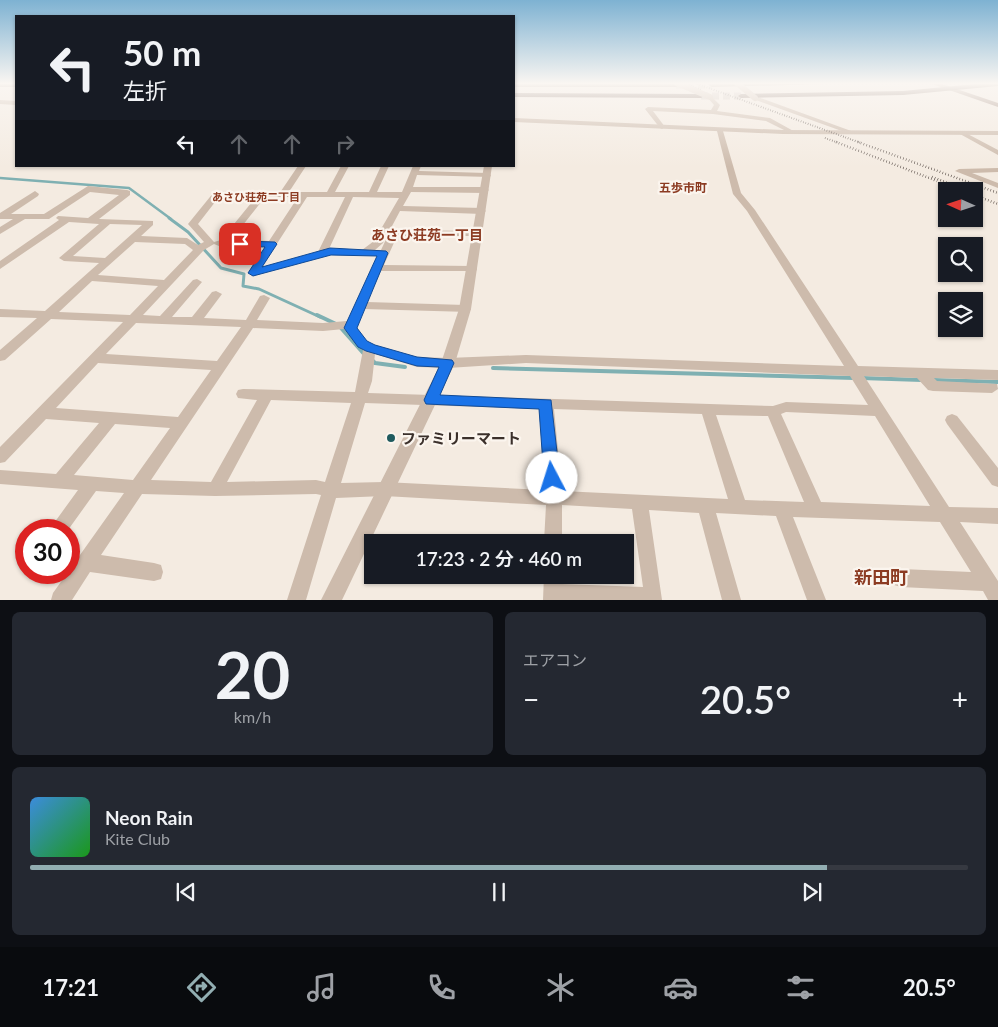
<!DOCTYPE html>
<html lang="ja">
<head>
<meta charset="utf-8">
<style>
  :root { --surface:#171b24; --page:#242831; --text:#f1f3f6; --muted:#9ea1a6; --line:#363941; --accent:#92aeb2 }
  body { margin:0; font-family:Lato,"Noto Sans JP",sans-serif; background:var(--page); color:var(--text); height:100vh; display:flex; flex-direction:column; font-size:19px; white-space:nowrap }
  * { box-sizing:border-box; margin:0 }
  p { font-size:16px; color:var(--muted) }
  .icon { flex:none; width:28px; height:28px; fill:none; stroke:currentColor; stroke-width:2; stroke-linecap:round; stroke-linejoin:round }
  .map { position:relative; height:600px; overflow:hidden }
  .panel { display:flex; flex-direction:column; gap:12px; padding:12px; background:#0d0f14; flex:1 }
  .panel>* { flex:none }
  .top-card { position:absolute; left:15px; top:15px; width:500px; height:152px; border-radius:0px; box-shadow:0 1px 4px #0004; background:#171b24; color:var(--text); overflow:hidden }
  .needle { width:32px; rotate:273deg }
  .buttons { position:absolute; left:938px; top:182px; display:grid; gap:10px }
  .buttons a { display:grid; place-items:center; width:45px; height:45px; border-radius:0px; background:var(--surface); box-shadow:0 1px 4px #0004; font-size:25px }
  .speed { position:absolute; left:15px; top:519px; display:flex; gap:10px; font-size:25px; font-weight:700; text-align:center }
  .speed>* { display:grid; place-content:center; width:65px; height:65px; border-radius:50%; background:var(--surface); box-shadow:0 1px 4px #0004; line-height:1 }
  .speed .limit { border:8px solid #d22; background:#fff; color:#111 }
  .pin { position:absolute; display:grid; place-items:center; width:42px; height:42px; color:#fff; margin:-21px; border-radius:10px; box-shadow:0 2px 8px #0006 }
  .me { position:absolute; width:55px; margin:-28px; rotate:355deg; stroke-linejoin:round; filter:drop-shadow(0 0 4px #0008) }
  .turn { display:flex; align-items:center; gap:18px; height:105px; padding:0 25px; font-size:22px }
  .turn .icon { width:65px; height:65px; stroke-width:2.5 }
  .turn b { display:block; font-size:35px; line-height:42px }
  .lanes { display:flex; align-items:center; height:48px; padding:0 25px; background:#0003; justify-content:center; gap:25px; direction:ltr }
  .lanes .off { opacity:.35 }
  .big { font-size:38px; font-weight:600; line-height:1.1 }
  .panel .tile { flex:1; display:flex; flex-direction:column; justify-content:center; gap:8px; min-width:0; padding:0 18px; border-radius:8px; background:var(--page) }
  .panel .dial { align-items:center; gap:0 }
  .dial b { font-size:65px; line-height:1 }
  .song { display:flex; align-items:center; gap:15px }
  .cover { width:60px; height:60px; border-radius:8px; background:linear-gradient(135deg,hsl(210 70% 55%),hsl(120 70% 35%)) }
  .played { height:5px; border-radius:2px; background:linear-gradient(90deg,var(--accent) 85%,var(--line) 85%) }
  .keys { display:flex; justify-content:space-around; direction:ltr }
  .heat { display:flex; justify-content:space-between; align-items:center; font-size:28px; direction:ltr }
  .panel .tiles { flex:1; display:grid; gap:12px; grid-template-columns:1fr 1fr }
  .tile:last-child { grid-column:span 2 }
  .trip { position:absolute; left:364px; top:534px; width:270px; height:50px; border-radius:0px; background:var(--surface); box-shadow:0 1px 4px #0004; font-weight:600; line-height:50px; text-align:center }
  .menu { display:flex; height:80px; justify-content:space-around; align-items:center; background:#090b0e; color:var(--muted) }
  .menu .icon { width:35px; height:35px }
  .menu .selected { color:var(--accent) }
  .menu b { font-size:22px; color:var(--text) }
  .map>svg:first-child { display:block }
</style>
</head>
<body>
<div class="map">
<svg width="998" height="600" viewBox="0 0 998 600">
  <rect width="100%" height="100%" fill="#f4ebe1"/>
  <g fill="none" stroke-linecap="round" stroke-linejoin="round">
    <path stroke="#7fb0b2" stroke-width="2.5" d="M 0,178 L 129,188 L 171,219"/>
    <path stroke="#7fb0b2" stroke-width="3" d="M 169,218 L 188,232 L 221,268 L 244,274 L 243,286 L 259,289 L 320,317"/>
    <g stroke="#7fb0b2" stroke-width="4">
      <path d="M 317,315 L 336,324"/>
      <path d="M 341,328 L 365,355"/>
      <path d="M 372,360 L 375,363 L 405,367"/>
      <path d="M 493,368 L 855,378"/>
      <path d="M 861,378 L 922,380"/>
      <path d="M 934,380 L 998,382"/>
    </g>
    <g stroke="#cfc6bd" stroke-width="7" stroke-dasharray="7 4" stroke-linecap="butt">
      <path d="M 676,85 L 712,85"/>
      <path d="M 701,96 L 741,96"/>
    </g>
    <g fill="#cdbbac" fill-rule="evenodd">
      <path d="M 710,95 L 720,105 L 717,111 L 770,118 L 797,133 L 792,134 L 766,121 L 713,114 L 653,111 L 665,127 L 662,129 L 660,128 L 645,109 L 648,107 L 711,110 L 714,105 L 707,97 Z"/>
      <path d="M 755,96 L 854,132 L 855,133 L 850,134 L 753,99 L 752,98 Z"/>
      <path d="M 720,129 L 723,131 L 741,193 L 755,210 L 858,366 L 998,370 L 998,380 L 934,378 L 937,381 L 997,384 L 998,389 L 992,393 L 933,391 L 928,390 L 917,378 L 864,376 L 949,507 L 998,508 L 998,524 L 960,522 L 998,581 L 998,600 L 988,600 L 983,591 L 901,587 L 894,585 L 892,578 L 894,571 L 901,569 L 971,572 L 940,522 L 793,517 L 826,600 L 807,600 L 776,516 L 716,513 L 741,600 L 722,600 L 699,513 L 649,510 L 662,600 L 543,600 L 544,575 L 562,575 L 562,584 L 643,587 L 632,509 L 562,505 L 562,542 L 544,542 L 546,505 L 384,496 L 336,498 L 306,600 L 287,600 L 321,495 L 316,494 L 215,496 L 142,494 L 101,555 L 154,563 L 161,565 L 163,572 L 161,579 L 154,581 L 90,572 L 72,600 L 51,600 L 53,593 L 124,493 L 96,491 L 68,530 L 49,530 L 78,490 L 0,484 L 0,470 L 56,474 L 99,423 L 46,419 L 5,462 L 0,463 L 0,447 L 123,322 L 51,319 L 5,360 L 0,361 L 0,350 L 37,318 L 0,317 L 0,309 L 45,311 L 99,263 L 64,261 L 59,258 L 99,224 L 69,222 L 0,269 L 0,261 L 59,220 L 56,218 L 58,216 L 88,218 L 119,195 L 90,192 L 49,219 L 25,219 L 0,234 L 0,227 L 13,219 L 0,219 L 0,213 L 35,191 L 39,194 L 38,196 L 11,214 L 44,214 L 88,186 L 127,190 L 130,191 L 130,195 L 99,219 L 153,221 L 153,225 L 141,236 L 187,238 L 198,245 L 204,242 L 188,224 L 214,192 L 281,191 L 298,166 L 306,166 L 289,192 L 327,192 L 341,166 L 349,166 L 335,192 L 369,192 L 381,166 L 389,166 L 377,192 L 402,192 L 413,166 L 421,166 L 419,171 L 487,173 L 491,175 L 490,177 L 417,175 L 413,187 L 485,187 L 489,190 L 485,193 L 411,192 L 403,206 L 482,208 L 486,211 L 482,214 L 400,211 L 383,243 L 375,250 L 381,250 L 389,233 L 394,230 L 478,231 L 483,234 L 481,236 L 397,236 L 384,265 L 472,266 L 476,267 L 477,269 L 476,271 L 381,271 L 367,302 L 465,305 L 469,306 L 471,309 L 469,312 L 364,309 L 356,327 L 367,341 L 374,345 L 417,357 L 448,358 L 526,355 L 844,366 L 747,211 L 733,194 L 717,131 ZM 219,197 L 256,197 L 221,240 L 214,242 L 198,224 ZM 265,197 L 298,197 L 269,241 L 231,240 ZM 307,197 L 345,197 L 318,252 L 262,267 ZM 353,197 L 399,198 L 374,241 L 362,250 L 329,249 ZM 110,224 L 142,225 L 105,258 L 73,256 ZM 135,242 L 185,244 L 193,250 L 164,280 L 98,275 ZM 214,244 L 219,246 L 265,247 L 248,273 L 253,276 L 330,255 L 378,256 L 347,321 L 323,323 L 257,320 L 270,298 L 264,295 L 260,296 L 246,320 L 204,318 L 222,294 L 216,291 L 212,292 L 192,317 L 172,317 L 202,282 L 197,279 L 193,280 L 160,316 L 143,315 L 204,250 ZM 92,281 L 158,286 L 130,315 L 59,312 ZM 136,323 L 241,327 L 217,361 L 106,354 ZM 253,328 L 323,331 L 344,329 L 359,347 L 363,350 L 355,392 L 243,389 L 238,390 L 236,394 L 238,398 L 257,400 L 211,482 L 151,480 ZM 375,354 L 417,367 L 448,368 L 526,363 L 850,376 L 868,405 L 786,402 L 773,406 L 368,393 L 372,381 ZM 98,363 L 211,370 L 178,417 L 56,408 ZM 271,400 L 351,403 L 325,482 L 316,480 L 227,482 ZM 365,403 L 539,409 L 545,490 L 384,482 L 341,483 ZM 554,409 L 702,414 L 728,499 L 562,491 ZM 786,412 L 875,416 L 930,506 L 821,502 L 781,414 ZM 716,415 L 768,416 L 804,502 L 745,500 ZM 115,424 L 170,428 L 133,480 L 74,475 Z"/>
      <path d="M 962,131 L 998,150 L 998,155 L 960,134 L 959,133 Z"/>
      <path d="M 998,168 L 998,172 L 972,173 L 998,183 L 998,188 L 955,171 L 959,169 Z"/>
      <path d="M 952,414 L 957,416 L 998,468 L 998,487 L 992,485 L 947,424 L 945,420 L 947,416 Z"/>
    </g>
    <g fill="#cdbbac" fill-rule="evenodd">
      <path d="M 0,100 L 16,101 L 16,105 L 0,104 Z"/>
      <path d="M 514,118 L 783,130 L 998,131 L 998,135 L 783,134 L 514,122 Z"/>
      <path d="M 484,166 L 492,166 L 471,309 L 455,363 L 342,600 L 321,600 L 441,363 L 459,309 Z"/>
    </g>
    <path fill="#a18a7d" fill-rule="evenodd" d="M 929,83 L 939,83 L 998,103 L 998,107 Z"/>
    <g fill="#7d675c" fill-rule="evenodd">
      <rect x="0" y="83" width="16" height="4"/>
      <path d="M 514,83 L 677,83 L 679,85 L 676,87 L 514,87 Z"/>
      <path d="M 711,83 L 859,83 L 712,87 L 709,85 Z"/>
      <path d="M 985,83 L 998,83 L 998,86 L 903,95 L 741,98 L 738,96 L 741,94 L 903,91 Z"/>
      <path d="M 514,93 L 701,94 L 704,96 L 701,98 L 514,97 Z"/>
    </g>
    <g stroke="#3b302b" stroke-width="2" stroke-dasharray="0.5 2" stroke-linecap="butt">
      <path d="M 684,83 L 701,90"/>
      <path d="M 695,83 L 861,143"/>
      <path d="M 825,138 L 839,143"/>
    </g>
    <g stroke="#3b302b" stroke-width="2.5" stroke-dasharray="0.5 2.5" stroke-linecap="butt">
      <path d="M 836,142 L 937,181"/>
      <path d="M 858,142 L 998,193"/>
      <path d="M 932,177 L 969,191"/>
      <path d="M 974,195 L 998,204"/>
    </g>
    <g stroke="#cdbbac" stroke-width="6">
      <path d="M 677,83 L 710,97"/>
      <path d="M 737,83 L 755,98"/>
    </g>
  </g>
  <linearGradient id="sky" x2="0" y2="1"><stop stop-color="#7eb2d2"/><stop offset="0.5" stop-color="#faf6f2"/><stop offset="1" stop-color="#faf6f2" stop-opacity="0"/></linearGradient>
  <rect width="998" height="167" fill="url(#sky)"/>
  <path fill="#1a73e8" stroke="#114b97" d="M 240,241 L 275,242 L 277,244 L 262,267 L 330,248 L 386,251 L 388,253 L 357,328 L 367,341 L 375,345 L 417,357 L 452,360 L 454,363 L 440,395 L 551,400 L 560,478 L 558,483 L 552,485 L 547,483 L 544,478 L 539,409 L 426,404 L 424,400 L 439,367 L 417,366 L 366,351 L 358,347 L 344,328 L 377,256 L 331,255 L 253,276 L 248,273 L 265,247 L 237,246 L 235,244 Z"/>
  <circle fill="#1f5a5e" stroke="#fbf5ee" stroke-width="2" cx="391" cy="438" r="5"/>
  <g text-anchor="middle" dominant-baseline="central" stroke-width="4.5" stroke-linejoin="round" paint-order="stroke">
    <g font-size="11" font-weight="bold" fill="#8c3b22" stroke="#fbf5ee">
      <text x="256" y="196">あさひ荘苑二丁目</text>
    </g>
    <g font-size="12" font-weight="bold" fill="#8c3b22" stroke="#fbf5ee">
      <text x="683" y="187">五歩市町</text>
    </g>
    <g font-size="14" font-weight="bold" fill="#8c3b22" stroke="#fbf5ee">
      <text x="427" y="234">あさひ荘苑一丁目</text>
    </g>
    <g font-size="15" font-weight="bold" fill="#3b302b" stroke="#fbf5ee" text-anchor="start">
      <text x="401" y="438">ファミリーマート</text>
    </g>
    <g font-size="18" font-weight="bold" fill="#8c3b22" stroke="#fbf5ee">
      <text x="881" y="577">新田町</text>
    </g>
  </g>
</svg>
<div class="buttons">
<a><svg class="needle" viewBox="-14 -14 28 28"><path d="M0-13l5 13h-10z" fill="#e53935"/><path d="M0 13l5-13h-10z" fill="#9ea1a6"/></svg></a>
<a><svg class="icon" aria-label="search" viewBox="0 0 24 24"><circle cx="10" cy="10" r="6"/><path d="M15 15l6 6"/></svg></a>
<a><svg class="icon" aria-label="layers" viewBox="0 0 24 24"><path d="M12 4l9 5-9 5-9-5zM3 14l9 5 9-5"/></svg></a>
</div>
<div class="speed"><div class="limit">30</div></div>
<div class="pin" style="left:240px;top:244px;background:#d93025"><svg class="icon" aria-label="arrive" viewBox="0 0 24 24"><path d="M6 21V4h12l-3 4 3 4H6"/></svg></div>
<svg class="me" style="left:552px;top:478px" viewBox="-20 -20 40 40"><circle r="19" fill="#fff"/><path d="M0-13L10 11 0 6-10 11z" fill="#1a73e8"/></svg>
<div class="trip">17:23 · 2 分 · 460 m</div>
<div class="top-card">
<div class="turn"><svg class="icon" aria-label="left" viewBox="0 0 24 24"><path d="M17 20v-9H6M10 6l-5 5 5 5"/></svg><div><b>50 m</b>左折</div></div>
<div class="lanes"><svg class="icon" aria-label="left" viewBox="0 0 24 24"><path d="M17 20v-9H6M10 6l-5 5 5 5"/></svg><svg class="icon off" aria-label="ahead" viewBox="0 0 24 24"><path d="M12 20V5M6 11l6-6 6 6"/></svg><svg class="icon off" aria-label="ahead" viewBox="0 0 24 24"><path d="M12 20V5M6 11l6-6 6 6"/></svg><svg class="icon off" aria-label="right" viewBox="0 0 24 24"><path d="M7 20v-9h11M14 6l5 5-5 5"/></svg></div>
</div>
</div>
<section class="panel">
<div class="tiles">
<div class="tile dial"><b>20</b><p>km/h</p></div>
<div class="tile"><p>エアコン</p>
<div class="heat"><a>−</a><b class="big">20.5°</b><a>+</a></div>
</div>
<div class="tile">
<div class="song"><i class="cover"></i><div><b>Neon Rain</b><p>Kite Club</p></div></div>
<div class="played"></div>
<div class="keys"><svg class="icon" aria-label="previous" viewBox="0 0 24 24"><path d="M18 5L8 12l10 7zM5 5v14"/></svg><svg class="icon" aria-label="pause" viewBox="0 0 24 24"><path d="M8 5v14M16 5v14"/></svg><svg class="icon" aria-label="next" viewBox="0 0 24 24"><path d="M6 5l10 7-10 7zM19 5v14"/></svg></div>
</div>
</div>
</section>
<nav class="menu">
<b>17:21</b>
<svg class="icon selected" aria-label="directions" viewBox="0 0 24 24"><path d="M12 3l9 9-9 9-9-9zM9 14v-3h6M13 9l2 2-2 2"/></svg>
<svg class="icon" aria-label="music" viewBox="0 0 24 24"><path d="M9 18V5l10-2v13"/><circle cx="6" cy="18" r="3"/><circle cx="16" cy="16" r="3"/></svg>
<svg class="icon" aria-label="phone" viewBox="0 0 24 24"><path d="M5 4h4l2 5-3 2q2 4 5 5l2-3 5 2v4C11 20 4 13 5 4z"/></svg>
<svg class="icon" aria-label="climate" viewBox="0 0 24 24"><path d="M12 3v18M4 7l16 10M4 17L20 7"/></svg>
<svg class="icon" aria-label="car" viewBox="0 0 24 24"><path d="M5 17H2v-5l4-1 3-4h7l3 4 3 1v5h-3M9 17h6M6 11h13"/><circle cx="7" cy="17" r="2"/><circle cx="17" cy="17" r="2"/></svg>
<svg class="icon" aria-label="filters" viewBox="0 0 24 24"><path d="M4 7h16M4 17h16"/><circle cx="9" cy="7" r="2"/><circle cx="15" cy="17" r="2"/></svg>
<b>20.5°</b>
</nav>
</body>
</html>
